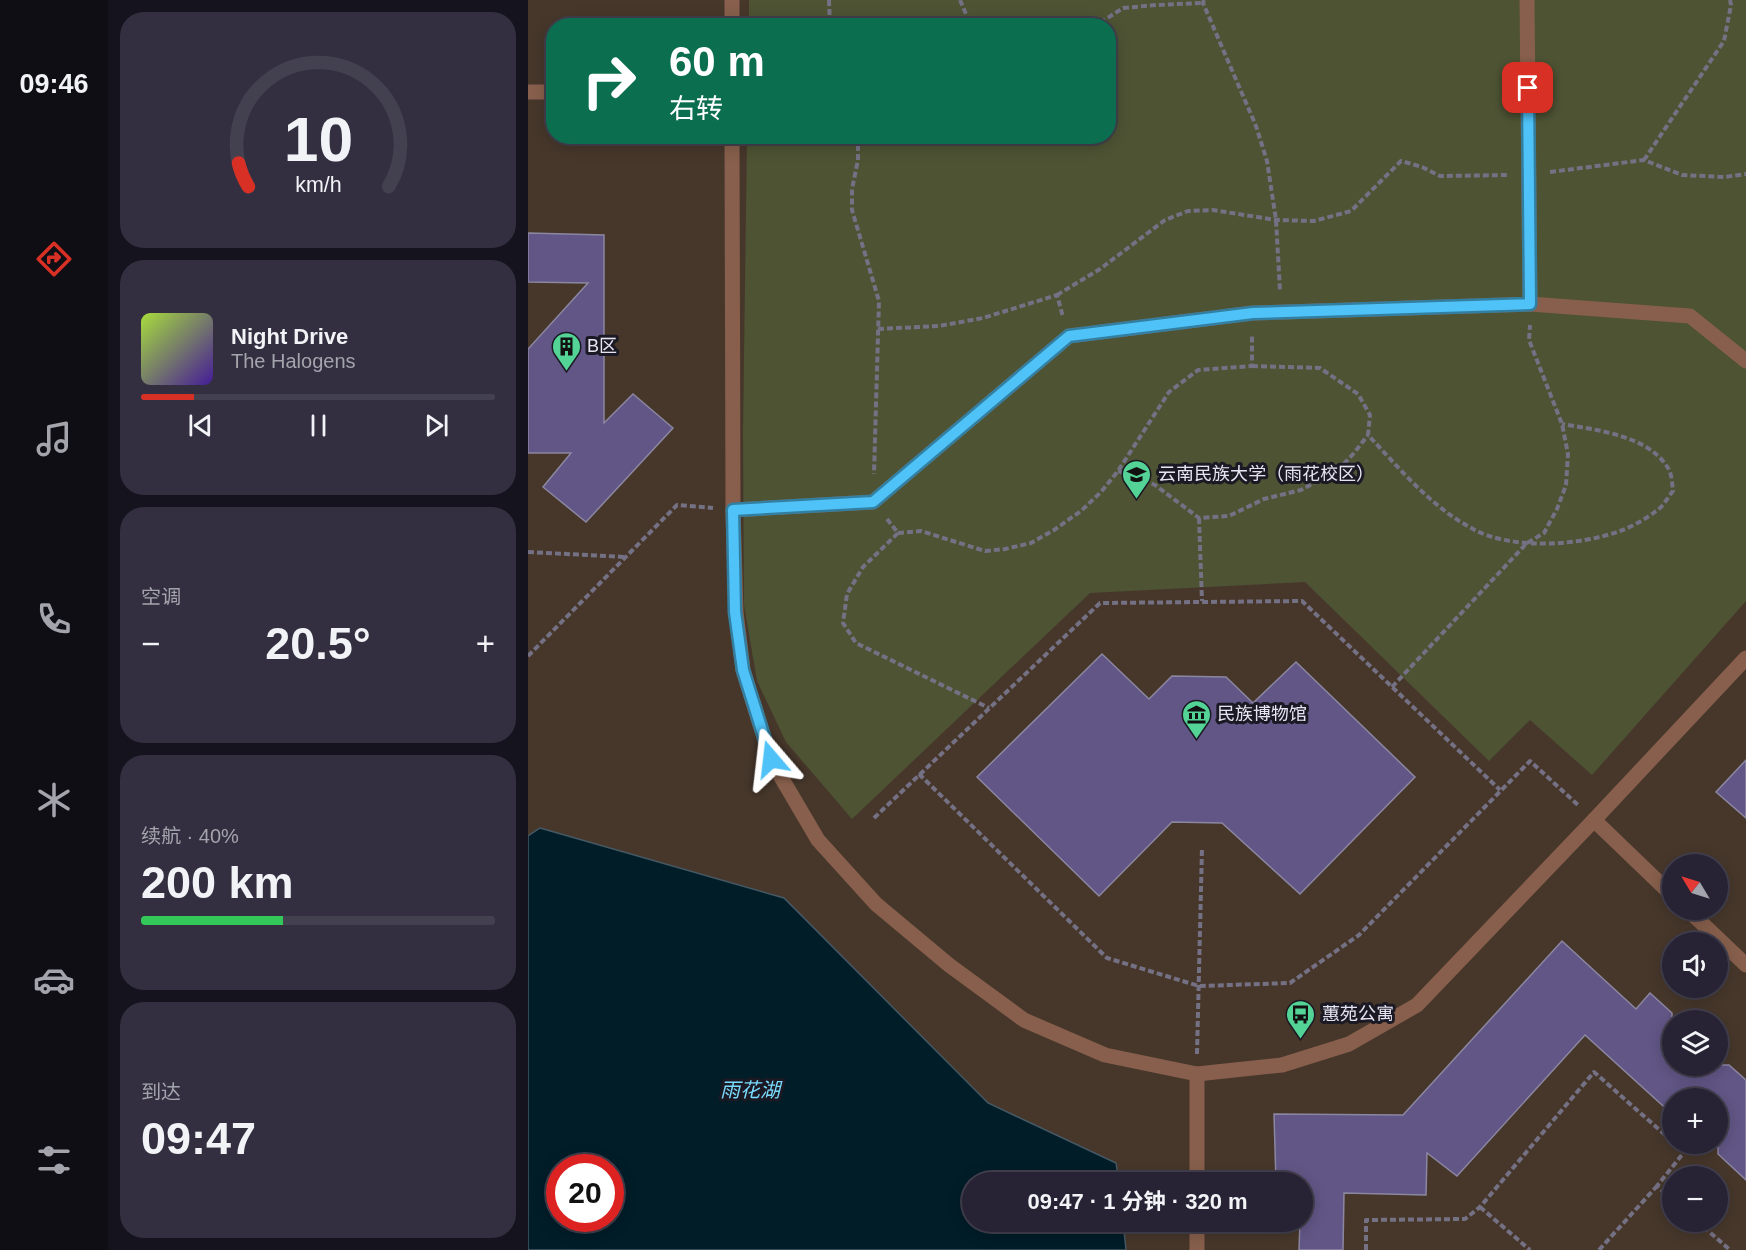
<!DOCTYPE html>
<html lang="zh">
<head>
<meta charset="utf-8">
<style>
  :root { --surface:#272334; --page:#332f40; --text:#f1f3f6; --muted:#a4a4ac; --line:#43404f; --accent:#d93025 }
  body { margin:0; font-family:Arial,"Noto Sans SC",sans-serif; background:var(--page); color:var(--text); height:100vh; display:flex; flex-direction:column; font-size:22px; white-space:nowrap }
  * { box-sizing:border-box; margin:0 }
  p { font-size:20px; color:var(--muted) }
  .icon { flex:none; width:33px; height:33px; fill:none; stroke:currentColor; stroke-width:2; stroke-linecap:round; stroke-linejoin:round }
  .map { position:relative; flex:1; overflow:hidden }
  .panel { display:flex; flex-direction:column; gap:12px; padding:12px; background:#15131d; width:420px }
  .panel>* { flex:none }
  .hud { position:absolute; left:18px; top:18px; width:570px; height:126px; border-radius:24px; box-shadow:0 3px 15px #0003,0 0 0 2px var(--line); background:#0b6e4f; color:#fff; overflow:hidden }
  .needle { width:39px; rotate:308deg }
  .controls { position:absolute; left:1134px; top:854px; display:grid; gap:12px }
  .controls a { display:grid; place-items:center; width:66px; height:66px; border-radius:50%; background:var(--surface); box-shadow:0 3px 15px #0003,0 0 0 2px var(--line); font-size:30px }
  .speed { position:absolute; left:18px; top:1154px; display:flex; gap:12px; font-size:30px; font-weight:700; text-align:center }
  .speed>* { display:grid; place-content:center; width:78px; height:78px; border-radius:50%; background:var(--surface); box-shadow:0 3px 15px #0003,0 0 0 2px var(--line); line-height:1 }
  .speed .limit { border:9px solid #d22; background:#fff; color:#111 }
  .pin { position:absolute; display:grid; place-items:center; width:51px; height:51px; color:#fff; margin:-26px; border-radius:12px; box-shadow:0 3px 9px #0006 }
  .me { position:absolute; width:66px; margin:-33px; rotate:343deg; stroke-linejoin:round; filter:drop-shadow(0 0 4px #0008) }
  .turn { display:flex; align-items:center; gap:21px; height:126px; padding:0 24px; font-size:27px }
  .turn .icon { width:78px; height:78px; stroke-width:2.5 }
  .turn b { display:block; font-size:42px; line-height:51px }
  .big { font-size:45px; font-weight:700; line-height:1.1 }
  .panel .tile { flex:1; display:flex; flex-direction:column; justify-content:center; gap:9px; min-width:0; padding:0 21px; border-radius:24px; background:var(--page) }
  .panel .dial { align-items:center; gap:0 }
  .dial svg { height:156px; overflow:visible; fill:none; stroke:var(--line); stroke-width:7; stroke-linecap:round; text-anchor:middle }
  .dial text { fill:var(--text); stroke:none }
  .song { display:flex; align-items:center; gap:18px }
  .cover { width:72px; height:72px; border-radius:9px; background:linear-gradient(135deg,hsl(80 70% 55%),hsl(260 70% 35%)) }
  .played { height:6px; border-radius:3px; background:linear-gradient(90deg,var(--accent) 15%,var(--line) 15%) }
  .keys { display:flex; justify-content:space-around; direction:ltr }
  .heat { display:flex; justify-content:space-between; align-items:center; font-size:33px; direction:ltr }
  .charge { height:9px; border-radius:4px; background:linear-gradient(90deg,#34c759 40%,var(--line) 0) }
  .trip { position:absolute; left:434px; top:1172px; width:351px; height:60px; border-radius:30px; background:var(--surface); box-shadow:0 3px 15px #0003,0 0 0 2px var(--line); font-weight:700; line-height:60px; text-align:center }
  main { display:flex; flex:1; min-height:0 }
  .menu { display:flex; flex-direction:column; width:108px; justify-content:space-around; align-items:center; background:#100e15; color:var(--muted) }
  .menu .icon { width:42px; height:42px }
  .menu .current { color:var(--accent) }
  .menu b { font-size:27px; color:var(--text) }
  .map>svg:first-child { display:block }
</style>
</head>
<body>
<main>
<nav class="menu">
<b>09:46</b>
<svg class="icon current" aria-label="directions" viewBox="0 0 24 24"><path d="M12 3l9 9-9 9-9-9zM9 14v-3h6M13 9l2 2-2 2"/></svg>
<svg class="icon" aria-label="music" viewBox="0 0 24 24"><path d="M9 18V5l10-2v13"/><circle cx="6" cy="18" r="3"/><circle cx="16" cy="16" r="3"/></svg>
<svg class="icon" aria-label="phone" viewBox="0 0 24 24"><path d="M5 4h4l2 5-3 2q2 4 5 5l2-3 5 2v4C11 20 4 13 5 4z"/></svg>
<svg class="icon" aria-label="climate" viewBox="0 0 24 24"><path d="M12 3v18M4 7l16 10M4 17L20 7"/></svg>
<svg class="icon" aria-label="car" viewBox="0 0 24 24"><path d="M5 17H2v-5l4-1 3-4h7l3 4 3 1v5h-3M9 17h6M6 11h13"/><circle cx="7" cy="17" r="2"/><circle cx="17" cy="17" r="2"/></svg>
<svg class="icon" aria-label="filters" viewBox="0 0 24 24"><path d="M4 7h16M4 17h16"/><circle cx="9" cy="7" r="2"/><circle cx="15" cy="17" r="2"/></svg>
</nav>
<section class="panel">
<div class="tile dial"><svg viewBox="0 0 100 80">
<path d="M14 69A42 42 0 1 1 86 69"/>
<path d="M14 69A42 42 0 0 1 9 57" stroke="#d93025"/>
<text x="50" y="56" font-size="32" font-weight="700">10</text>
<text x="50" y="72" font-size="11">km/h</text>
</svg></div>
<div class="tile">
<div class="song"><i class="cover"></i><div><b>Night Drive</b><p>The Halogens</p></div></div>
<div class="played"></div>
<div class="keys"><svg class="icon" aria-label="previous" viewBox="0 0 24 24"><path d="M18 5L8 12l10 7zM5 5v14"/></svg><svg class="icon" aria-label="pause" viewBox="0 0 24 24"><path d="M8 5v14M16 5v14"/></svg><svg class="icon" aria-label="next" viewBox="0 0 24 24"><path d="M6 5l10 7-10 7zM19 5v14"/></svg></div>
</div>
<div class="tile"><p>空调</p>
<div class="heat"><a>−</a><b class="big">20.5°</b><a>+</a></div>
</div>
<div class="tile"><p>续航 · 40%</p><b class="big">200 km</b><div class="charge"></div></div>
<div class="tile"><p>到达</p><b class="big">09:47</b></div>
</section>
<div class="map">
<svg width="1218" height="1250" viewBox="0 0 1218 1250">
  <rect width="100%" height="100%" fill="#342f45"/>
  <path fill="#47372b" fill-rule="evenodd" d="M 0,0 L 1218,0 L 1218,1250 L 0,1250 ZM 26,26 L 580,26 L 580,136 L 26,136 ZM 1144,864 L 1190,864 L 1190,909 L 1144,909 ZM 1144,942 L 1190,942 L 1190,987 L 1144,987 ZM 1144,1020 L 1190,1020 L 1190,1065 L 1144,1065 ZM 1144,1098 L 1190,1098 L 1190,1143 L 1144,1143 ZM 32,1167 L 82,1167 L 82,1218 L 32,1218 ZM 1144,1176 L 1190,1176 L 1190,1221 L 1144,1221 ZM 444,1182 L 774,1182 L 774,1221 L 444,1221 Z"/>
  <path fill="#4d5333" d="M 221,0 L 1218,0 L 1218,601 L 1064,775 L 1002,720 L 961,761 L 777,582 L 562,593 L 324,819 L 258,742 L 229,681 L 216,605 L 215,432 L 219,137 L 580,136 L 580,26 L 221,25 Z"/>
  <path fill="#001d28" stroke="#455965" stroke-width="1.5" fill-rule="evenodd" d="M 12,828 L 256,898 L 460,1103 L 588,1163 L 591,1182 L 444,1182 L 444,1221 L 595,1221 L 598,1250 L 0,1250 L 0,836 ZM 32,1167 L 82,1167 L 82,1218 L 32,1218 Z"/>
  <g fill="#615685" stroke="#8c87a1" stroke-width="1.5">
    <path d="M 0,233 L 76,235 L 76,423 L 105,394 L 145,428 L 58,522 L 15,487 L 43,453 L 0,453 L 0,349 L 60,283 L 0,282 Z"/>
    <path d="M 574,654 L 621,699 L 644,676 L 698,677 L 725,703 L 768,662 L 887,777 L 772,894 L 694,823 L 644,822 L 571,896 L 449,777 Z"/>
    <path d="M 1218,760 L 1218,818 L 1188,792 Z"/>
    <path d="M 1034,941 L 1108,1009 L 1122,993 L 1144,1013 L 1144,1065 L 1201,1065 L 1218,1080 L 1218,1180 L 1190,1154 L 1190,1098 L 1144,1098 L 1144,1114 L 1057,1035 L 929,1176 L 899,1153 L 898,1195 L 816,1193 L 815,1250 L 771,1250 L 772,1221 L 774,1221 L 774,1182 L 748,1182 L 746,1114 L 875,1115 Z"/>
  </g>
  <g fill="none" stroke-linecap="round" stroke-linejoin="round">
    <g stroke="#757184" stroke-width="4" stroke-dasharray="6 3" stroke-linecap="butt">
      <path d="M 301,0 L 302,26"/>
      <path d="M 432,0 L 443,26"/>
      <path d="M 676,0 L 675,3 L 728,126 L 739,161 L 748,220 L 752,291"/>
      <path d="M 564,26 L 570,24 L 595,8 L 628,5 L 675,3"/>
      <path d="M 330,136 L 330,160 L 324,189 L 324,210 L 351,301 L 346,474"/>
      <path d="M 1116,160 L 1196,41 L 1203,5 L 1202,0"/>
      <path d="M 1022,172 L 1116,160 L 1154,175 L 1196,177 L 1218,174"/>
      <path d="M 529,295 L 572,269 L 637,220 L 660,211 L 685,210 L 748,220 L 786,221 L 823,211 L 873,161 L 894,167 L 912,176 L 981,175"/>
      <path d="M 350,329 L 411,326 L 455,318 L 529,295 L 535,317"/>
      <path d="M 724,366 L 792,368 L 830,394 L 842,415 L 840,435 C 872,469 903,507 945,529 C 983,550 1051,546 1092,531 C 1103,527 1118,519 1128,511 C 1135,507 1140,497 1145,491 C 1144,484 1144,474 1140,468 C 1120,435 1068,430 1034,424"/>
      <path d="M 590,471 L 627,485 L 671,518 L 701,516 L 736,499 L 773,490 L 811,469 L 826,453 L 840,435"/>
      <path d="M 671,518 L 674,601"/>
      <path d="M 359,519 L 370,533 L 335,567 L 319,594 L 315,623 L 328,643 L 461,708"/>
      <path d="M 370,533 L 393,531 L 457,551 L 477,549 L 503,543 L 526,530 L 553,511 L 573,492 L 590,471 L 641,392 L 670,370 L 724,366 L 724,335"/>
      <path d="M 0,552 L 98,557"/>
      <path d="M 0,656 L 149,505 L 185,508"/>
      <path d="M 864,687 L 999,543 L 1016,533 L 1029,509 L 1038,485 L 1040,454 L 1034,424 L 1001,340 L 1002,325"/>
      <path d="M 391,774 L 579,958 L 671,986 L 762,983 L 831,935 L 1002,761 L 1050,805"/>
      <path d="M 346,818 L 572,603 L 774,601 L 972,790"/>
      <path d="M 669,1054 L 674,848"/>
      <path d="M 1144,1200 L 1129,1186 L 1157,1151 L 1147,1143"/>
      <path d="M 952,1207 L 1002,1250"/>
      <path d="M 1169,1221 L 1202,1250"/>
      <path d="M 838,1250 L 838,1220 L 937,1219 L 952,1207 L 1066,1072 L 1144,1141"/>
      <path d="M 1071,1250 L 1129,1186"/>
    </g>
    <g stroke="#875f4c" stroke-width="15">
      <path d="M 999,0 L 1002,304"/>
      <path d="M 204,26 L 204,0"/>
      <path d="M 0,92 L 26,92"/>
      <path d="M 204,136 L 205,510 L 208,612 L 215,670 L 243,760 L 290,840 L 348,904 L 421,965 L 496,1020 L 577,1055 L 669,1074 L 754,1065 L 821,1044 L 889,1005 L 1066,820 L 1218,658"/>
      <path d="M 205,510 L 345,502 L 541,336 L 725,313 L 1002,304 L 1162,316 L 1218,361"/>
      <path d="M 1066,820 L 1144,895"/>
      <path d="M 1159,909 L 1218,965"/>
      <path d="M 669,1074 L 669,1182"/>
      <path d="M 669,1221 L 669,1250"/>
    </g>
  </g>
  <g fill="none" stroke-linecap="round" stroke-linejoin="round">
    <defs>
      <path id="route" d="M 243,759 L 215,670 L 207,612 L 205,510 L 345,502 L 541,336 L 725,313 L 1002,304 L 1000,88"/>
    </defs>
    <use href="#route" stroke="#337fa1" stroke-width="15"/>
    <use href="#route" stroke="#4fc3f7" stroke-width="10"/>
  </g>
  <defs>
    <symbol id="building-pin" viewBox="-11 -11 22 30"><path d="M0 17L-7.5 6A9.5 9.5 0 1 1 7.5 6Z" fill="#53d396" stroke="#1b1923"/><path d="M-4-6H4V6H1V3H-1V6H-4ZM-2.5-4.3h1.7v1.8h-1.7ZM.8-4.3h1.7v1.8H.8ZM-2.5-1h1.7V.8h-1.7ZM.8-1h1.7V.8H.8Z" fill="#111"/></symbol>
    <symbol id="university-pin" viewBox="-11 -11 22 30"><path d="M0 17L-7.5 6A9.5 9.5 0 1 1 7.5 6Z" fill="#53d396" stroke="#1b1923"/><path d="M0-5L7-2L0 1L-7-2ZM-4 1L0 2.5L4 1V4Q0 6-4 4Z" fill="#111"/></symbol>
    <symbol id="museum-pin" viewBox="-11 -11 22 30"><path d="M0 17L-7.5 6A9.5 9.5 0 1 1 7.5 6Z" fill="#53d396" stroke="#1b1923"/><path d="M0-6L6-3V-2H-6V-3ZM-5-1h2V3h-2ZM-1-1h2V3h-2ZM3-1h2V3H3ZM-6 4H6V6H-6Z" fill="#111"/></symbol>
    <symbol id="bus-pin" viewBox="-11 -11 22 30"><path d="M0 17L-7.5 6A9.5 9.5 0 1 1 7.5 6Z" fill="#53d396" stroke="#1b1923"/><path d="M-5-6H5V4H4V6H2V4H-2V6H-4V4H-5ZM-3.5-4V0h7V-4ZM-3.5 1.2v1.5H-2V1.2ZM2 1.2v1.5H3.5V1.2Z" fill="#111"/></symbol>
  </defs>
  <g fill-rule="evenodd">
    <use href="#building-pin" x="22" y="330" width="33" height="45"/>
    <use href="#university-pin" x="592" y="458" width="33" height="45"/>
    <use href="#museum-pin" x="652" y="698" width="33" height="45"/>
    <use href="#bus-pin" x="756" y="998" width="33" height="45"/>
  </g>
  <g text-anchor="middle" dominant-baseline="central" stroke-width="6" stroke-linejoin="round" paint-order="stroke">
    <g font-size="18" fill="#e6e4f2" stroke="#1b1923" text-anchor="start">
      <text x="59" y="346">B区</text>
      <text x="630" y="474">云南民族大学（雨花校区）</text>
      <text x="689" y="714">民族博物馆</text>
      <text x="794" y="1014">蕙苑公寓</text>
    </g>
    <g font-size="20" font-style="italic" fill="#78dafd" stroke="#1b1923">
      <text x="222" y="1090">雨花湖</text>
    </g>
  </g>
</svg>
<div class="controls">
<a><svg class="needle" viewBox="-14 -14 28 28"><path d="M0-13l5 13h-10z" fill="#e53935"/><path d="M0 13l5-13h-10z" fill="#a4a4ac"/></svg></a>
<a><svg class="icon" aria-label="sound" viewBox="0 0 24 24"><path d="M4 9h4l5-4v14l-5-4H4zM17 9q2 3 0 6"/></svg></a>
<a><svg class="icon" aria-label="layers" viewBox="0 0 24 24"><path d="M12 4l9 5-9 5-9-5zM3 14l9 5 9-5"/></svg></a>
<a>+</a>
<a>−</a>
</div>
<div class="speed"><div class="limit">20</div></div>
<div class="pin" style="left:1000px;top:88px;background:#d93025"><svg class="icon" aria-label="arrive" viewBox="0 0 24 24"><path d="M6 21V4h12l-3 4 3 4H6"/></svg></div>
<svg class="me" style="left:243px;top:759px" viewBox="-20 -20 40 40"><path d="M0-17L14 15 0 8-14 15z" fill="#4fc3f7" stroke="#fff" stroke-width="4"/></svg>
<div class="trip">09:47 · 1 分钟 · 320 m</div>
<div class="hud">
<div class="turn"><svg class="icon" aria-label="right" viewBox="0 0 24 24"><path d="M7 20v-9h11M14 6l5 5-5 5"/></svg><div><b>60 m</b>右转</div></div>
</div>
</div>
</main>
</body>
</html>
